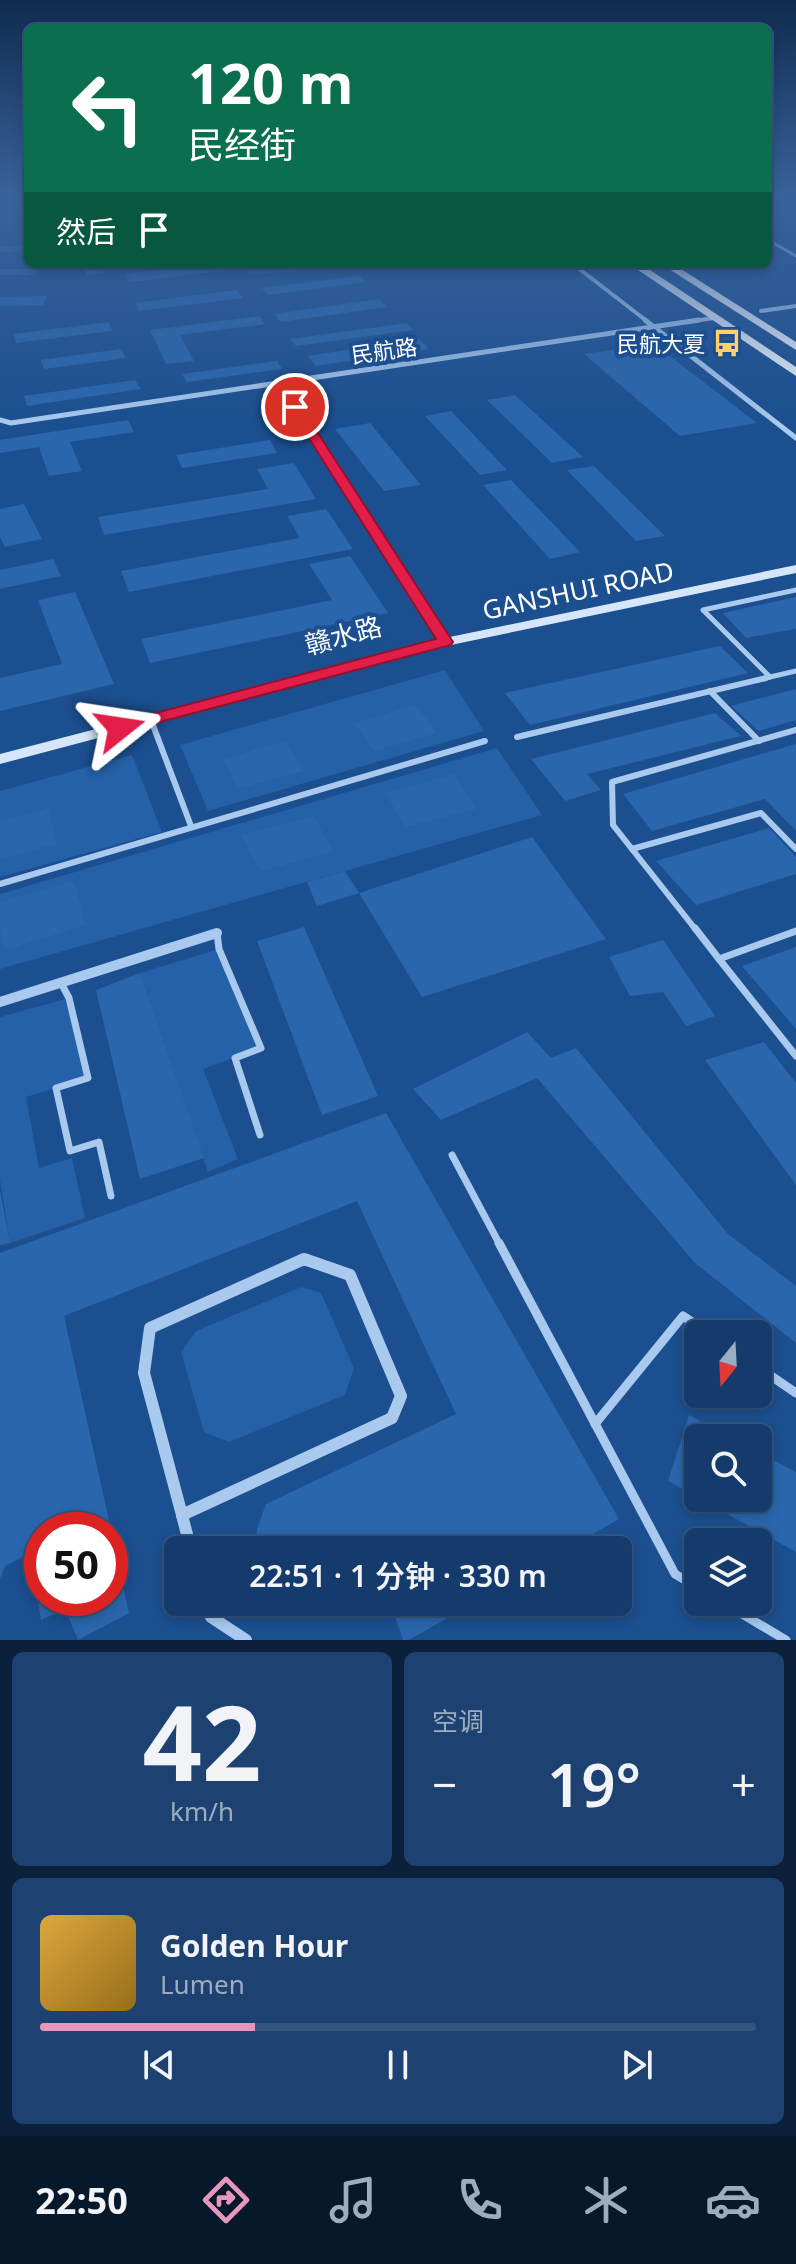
<!DOCTYPE html>
<html lang="zh">
<head>
<meta charset="utf-8">
<style>
  :root { --surface:#143b6b; --page:#1d4271; --text:#f1f3f6; --muted:#9dadc1; --line:#33557e; --accent:#e797bd }
  body { margin:0; font-family:"Noto Sans","Noto Sans SC",sans-serif; background:var(--page); color:var(--text); height:100vh; display:flex; flex-direction:column; font-size:30px; white-space:nowrap }
  * { box-sizing:border-box; margin:0 }
  p { font-size:26px; color:var(--muted) }
  .icon { flex:none; width:44px; height:44px; fill:none; stroke:currentColor; stroke-width:2; stroke-linecap:round; stroke-linejoin:round }
  .map { position:relative; height:1640px; overflow:hidden }
  .panel { display:flex; flex-direction:column; gap:12px; padding:12px; background:#0b203b; flex:1 }
  .panel>* { flex:none }
  .hud { position:absolute; left:24px; top:24px; width:748px; height:244px; border-radius:12px; box-shadow:0 4px 12px #0003,0 0 0 2px var(--line); background:#0b6e4f; color:#fff; overflow:hidden }
  .needle { width:52px; rotate:198deg }
  .buttons { position:absolute; left:684px; top:1320px; display:grid; gap:16px }
  .buttons a { display:grid; place-items:center; width:88px; height:88px; border-radius:12px; background:var(--surface); box-shadow:0 4px 12px #0003,0 0 0 2px var(--line); font-size:40px }
  .speed { position:absolute; left:24px; top:1512px; display:flex; gap:16px; font-size:40px; font-weight:700; text-align:center }
  .speed>* { display:grid; place-content:center; width:104px; height:104px; border-radius:50%; background:var(--surface); box-shadow:0 4px 12px #0003,0 0 0 2px var(--line); line-height:1 }
  .speed .limit { border:12px solid #d22; background:#fff; color:#111 }
  .pin { position:absolute; display:grid; place-items:center; width:68px; height:68px; color:#fff; margin:-34px; border:4px solid #fff; border-radius:50%; box-shadow:0 2px 8px #0007 }
  .me { position:absolute; width:88px; margin:-44px; rotate:75deg; stroke-linejoin:round; filter:drop-shadow(0 0 6px #0008) }
  .turn { display:flex; align-items:center; gap:28px; height:168px; padding:0 32px; font-size:36px }
  .turn .icon { width:104px; height:104px; stroke-width:2.5 }
  .turn b { display:block; font-size:56px; line-height:68px }
  .then { display:flex; align-items:center; height:76px; padding:0 32px; background:#0003; gap:16px; font-size:30px }
  .big { font-size:60px; font-weight:600; line-height:1.1 }
  .panel .tile { flex:1; display:flex; flex-direction:column; justify-content:center; gap:12px; min-width:0; padding:0 28px; border-radius:12px; background:var(--page) }
  .panel .dial { align-items:center; gap:0 }
  .dial b { font-size:104px; line-height:1 }
  .song { display:flex; align-items:center; gap:24px }
  .cover { width:96px; height:96px; border-radius:12px; background:linear-gradient(135deg,hsl(40 70% 55%),hsl(40 70% 35%)) }
  .played { height:8px; border-radius:4px; background:linear-gradient(90deg,var(--accent) 30%,var(--line) 30%) }
  .keys { display:flex; justify-content:space-around; direction:ltr }
  .heat { display:flex; justify-content:space-between; align-items:center; font-size:44px; direction:ltr }
  .panel .tiles { flex:1; display:grid; gap:12px; grid-template-columns:1fr 1fr }
  .tile:last-child { grid-column:span 2 }
  .trip { position:absolute; left:164px; top:1536px; width:468px; height:80px; border-radius:12px; background:var(--surface); box-shadow:0 4px 12px #0003,0 0 0 2px var(--line); font-weight:600; line-height:80px; text-align:center }
  .dock { display:flex; height:128px; justify-content:space-around; align-items:center; background:#08182b; color:var(--muted) }
  .dock .icon { width:56px; height:56px }
  .dock .selected { color:var(--accent) }
  .dock b { font-size:36px; color:var(--text) }
  .map>svg:first-child { display:block }
</style>
</head>
<body>
<div class="map">
<svg width="796" height="1640" viewBox="0 0 796 1640">
  <rect width="100%" height="100%" fill="#1b4f8f"/>
  <g fill="#2461a8">
    <path d="M 242,264 L 329,264 L 332,268 L 250,275 Z"/>
    <path d="M 445,670 L 484,731 L 208,811 L 180,745 Z"/>
    <path d="M 497,748 L 542,815 L 0,969 L 0,894 Z"/>
    <path d="M 132,755 L 162,832 L 0,877 L 0,791 Z"/>
    <path d="M 219,949 L 261,1048 L 203,1069 L 238,1159 L 208,1172 L 140,973 Z"/>
    <path d="M 69,998 L 88,1078 L 26,1097 L 39,1168 L 72,1158 L 85,1218 L 10,1243 L 0,1180 L 0,1017 Z"/>
    <path d="M 301,1287 L 321,1293 L 354,1368 L 345,1395 L 229,1442 L 204,1432 L 181,1352 L 196,1331 Z"/>
  </g>
  <g fill="#2a66ad">
    <path d="M 0,246 L 28,246 L 28,251 L 0,252 Z"/>
    <path d="M 81,264 L 99,264 L 104,273 L 87,275 Z"/>
    <path d="M 235,264 L 238,269 L 130,282 L 126,274 L 204,264 Z"/>
    <path d="M 0,269 L 39,269 L 35,275 L 0,275 Z"/>
    <path d="M 360,276 L 366,282 L 268,295 L 262,288 Z"/>
    <path d="M 237,290 L 243,298 L 139,311 L 135,303 Z"/>
    <path d="M 47,296 L 43,305 L 0,306 L 0,297 Z"/>
    <path d="M 379,299 L 387,307 L 281,322 L 274,314 Z"/>
    <path d="M 259,316 L 265,324 L 180,335 L 194,361 L 166,364 L 150,330 Z"/>
    <path d="M 109,322 L 112,331 L 16,343 L 14,334 Z"/>
    <path d="M 407,323 L 414,330 L 296,346 L 290,339 Z"/>
    <path d="M 419,339 L 429,349 L 316,366 L 307,356 Z"/>
    <path d="M 654,344 L 757,423 L 680,436 L 584,354 Z"/>
    <path d="M 121,349 L 126,358 L 44,369 L 41,360 Z"/>
    <path d="M 277,361 L 282,369 L 187,382 L 182,374 Z"/>
    <path d="M 135,380 L 141,389 L 27,406 L 24,396 Z"/>
    <path d="M 515,395 L 583,457 L 552,463 L 487,400 Z"/>
    <path d="M 451,411 L 507,470 L 480,475 L 425,416 Z"/>
    <path d="M 128,420 L 134,432 L 70,442 L 82,471 L 49,476 L 39,447 L 0,453 L 0,440 Z"/>
    <path d="M 370,423 L 421,485 L 384,491 L 335,429 Z"/>
    <path d="M 270,440 L 277,453 L 182,468 L 176,455 Z"/>
    <path d="M 294,463 L 316,499 L 104,535 L 98,517 L 268,489 L 257,469 Z"/>
    <path d="M 594,466 L 665,536 L 636,541 L 567,470 Z"/>
    <path d="M 511,480 L 580,552 L 550,559 L 483,485 Z"/>
    <path d="M 24,504 L 42,539 L 5,547 L 0,537 L 0,509 Z"/>
    <path d="M 326,509 L 353,549 L 129,592 L 121,571 L 300,538 L 287,516 Z"/>
    <path d="M 350,556 L 388,613 L 150,663 L 141,639 L 332,600 L 309,564 Z"/>
    <path d="M 53,559 L 61,576 L 0,589 L 0,570 Z"/>
    <path d="M 75,592 L 114,684 L 0,711 L 0,678 L 62,664 L 38,600 Z"/>
    <path d="M 796,597 L 796,629 L 746,638 L 723,613 Z"/>
    <path d="M 720,646 L 748,673 L 530,725 L 505,693 Z"/>
    <path d="M 796,689 L 796,720 L 759,731 L 731,706 Z"/>
    <path d="M 416,705 L 437,733 L 374,751 L 354,723 Z"/>
    <path d="M 715,713 L 741,736 L 587,774 L 601,790 L 565,801 L 531,759 Z"/>
    <path d="M 286,741 L 303,771 L 238,789 L 223,759 Z"/>
    <path d="M 796,744 L 796,831 L 765,799 L 652,831 L 623,794 Z"/>
    <path d="M 454,774 L 476,809 L 406,827 L 385,793 Z"/>
    <path d="M 48,808 L 57,844 L 0,859 L 0,821 Z"/>
    <path d="M 314,816 L 333,852 L 261,871 L 241,835 Z"/>
    <path d="M 769,828 L 796,857 L 796,874 L 696,905 L 656,861 Z"/>
    <path d="M 532,837 L 606,939 L 422,997 L 359,893 Z"/>
    <path d="M 345,871 L 359,893 L 317,906 L 307,882 Z"/>
    <path d="M 74,881 L 86,925 L 5,950 L 0,930 L 0,902 Z"/>
    <path d="M 304,927 L 378,1096 L 322,1115 L 257,941 Z"/>
    <path d="M 663,940 L 715,1016 L 686,1026 L 663,992 L 630,996 L 609,957 Z"/>
    <path d="M 796,947 L 796,1029 L 742,966 Z"/>
    <path d="M 140,973 L 204,1158 L 140,1179 L 96,990 Z"/>
    <path d="M 527,1032 L 551,1058 L 576,1048 L 728,1234 L 796,1286 L 796,1343 L 695,1263 L 537,1078 L 441,1120 L 413,1089 Z"/>
    <path d="M 764,1042 L 796,1083 L 796,1185 L 705,1060 Z"/>
    <path d="M 386,1113 L 619,1519 L 565,1550 L 256,1550 L 257,1529 L 266,1504 L 456,1414 L 357,1201 L 64,1316 L 111,1530 L 42,1530 L 42,1598 L 110,1598 L 111,1532 L 129,1613 L 78,1640 L 65,1609 L 41,1620 L 30,1553 L 5,1566 L 0,1579 L 0,1253 Z"/>
    <path d="M 0,1190 L 10,1243 L 0,1245 Z"/>
    <path d="M 689,1415 L 732,1438 L 698,1438 L 698,1498 L 668,1481 Z"/>
    <path d="M 758,1452 L 796,1472 L 796,1552 L 698,1498 L 758,1498 Z"/>
    <path d="M 390,1602 L 475,1602 L 409,1640 L 403,1640 Z"/>
  </g>
  <g fill="none" stroke-linecap="round" stroke-linejoin="round">
    <path stroke="#a9c9ee" stroke-width="3" d="M 768,240 L 796,256"/>
    <g stroke="#a9c9ee" stroke-width="5">
      <path d="M 770,677 L 796,671"/>
      <path d="M 758,680 L 770,677 L 703,610 L 796,590"/>
    </g>
    <g stroke="#a9c9ee" stroke-width="6">
      <path d="M 710,691 L 759,741"/>
      <path d="M 151,720 L 191,826"/>
      <path d="M 517,737 L 766,678"/>
      <path d="M 632,849 L 761,813 L 796,849"/>
      <path d="M 0,884 L 485,741"/>
      <path d="M 696,930 L 613,825 L 612,782 L 796,730"/>
    </g>
    <g stroke="#a9c9ee" stroke-width="7">
      <path d="M 695,928 L 719,959"/>
      <path d="M 796,931 L 719,959 L 796,1056"/>
      <path d="M 217,933 L 219,949 L 261,1048 L 235,1058 L 260,1135"/>
      <path d="M 61,983 L 69,998 L 88,1078 L 56,1088 L 70,1151 L 99,1142 L 111,1196"/>
      <path d="M 452,1155 L 500,1245"/>
    </g>
    <g stroke="#a9c9ee" stroke-width="9">
      <path d="M 499,1243 L 675,1574 L 698,1588"/>
      <path d="M 758,1367 L 796,1393"/>
      <path d="M 595,1424 L 683,1316 L 710,1334"/>
      <path d="M 722,1602 L 786,1640"/>
    </g>
    <g stroke="#a9c9ee" stroke-width="4">
      <path d="M 573,264 L 648,322"/>
      <path d="M 761,311 L 796,306"/>
      <path d="M 686,322 L 714,318"/>
    </g>
    <g stroke="#a9c9ee" stroke-width="5">
      <path d="M 645,320 L 796,438"/>
      <path d="M 279,382 L 342,481"/>
      <path d="M 0,420 L 11,423 L 699,320"/>
    </g>
    <path stroke="#a9c9ee" stroke-width="6" d="M 341,479 L 445,642"/>
    <path stroke="#a9c9ee" stroke-width="10" d="M 0,1002 L 217,933"/>
    <g stroke="#a9c9ee" stroke-width="12">
      <path d="M 304,1259 L 350,1275 L 401,1396 L 392,1418 L 182,1515 L 144,1373 L 150,1328 Z"/>
      <path d="M 182,1515 L 191,1550"/>
      <path d="M 207,1602 L 211,1617 L 246,1640"/>
    </g>
    <path fill="#d6e6fa" fill-rule="evenodd" d="M 796,565 L 796,573 L 446,646 L 0,764 L 0,754 L 445,638 Z"/>
    <g fill="#f0f6ff" fill-rule="evenodd">
      <path d="M 629,264 L 641,264 L 796,367 L 796,376 Z"/>
      <path d="M 661,264 L 673,264 L 796,342 L 796,350 Z"/>
    </g>
  </g>
  <linearGradient id="sky" x2="0" y2="1"><stop stop-color="#0f2b4f"/><stop offset="0.46" stop-color="#39639b"/><stop offset="1" stop-color="#39639b" stop-opacity="0"/></linearGradient>
  <rect width="796" height="425" fill="url(#sky)"/>
  <path fill="#e11d48" stroke="#92132f" stroke-width="2" d="M 291,405 L 301,407 L 453,642 L 451,645 L 126,731 L 114,731 L 112,728 L 114,724 L 436,639 L 289,407 Z"/>
  <defs>
    <symbol id="bus-bare" viewBox="-9 -9 18 18"><path d="M-5-6H5V4H4V6H2V4H-2V6H-4V4H-5ZM-3.5-4V0h7V-4ZM-3.5 1.2v1.5H-2V1.2ZM2 1.2v1.5H3.5V1.2Z" fill="#ffd166" stroke="#1b4f8f" stroke-width="2.5" paint-order="stroke"/></symbol>
  </defs>
  <g fill-rule="evenodd">
    <use href="#bus-bare" x="707" y="323" width="40" height="40"/>
  </g>
  <g text-anchor="middle" dominant-baseline="central" stroke-width="8" stroke-linejoin="round" paint-order="stroke">
    <g font-size="22" fill="#fff" stroke="#1b4f8f" text-anchor="end">
      <text x="705" y="343">民航大夏</text>
    </g>
    <g font-size="22" fill="#fff" stroke="#1b4f8f">
      <text transform="translate(384 350) rotate(-8)">民航路</text>
    </g>
    <g font-size="26" fill="#fff" stroke="#1b4f8f">
      <text transform="translate(578 590) rotate(-12)">GANSHUI ROAD</text>
      <text transform="translate(343 635) rotate(-15)">赣水路</text>
    </g>
  </g>
</svg>
<div class="buttons">
<a><svg class="needle" viewBox="-14 -14 28 28"><path d="M0-13l5 13h-10z" fill="#e53935"/><path d="M0 13l5-13h-10z" fill="#9dadc1"/></svg></a>
<a><svg class="icon" aria-label="search" viewBox="0 0 24 24"><circle cx="10" cy="10" r="6"/><path d="M15 15l6 6"/></svg></a>
<a><svg class="icon" aria-label="layers" viewBox="0 0 24 24"><path d="M12 4l9 5-9 5-9-5zM3 14l9 5 9-5"/></svg></a>
</div>
<div class="speed"><div class="limit">50</div></div>
<div class="pin" style="left:295px;top:407px;background:#d93025"><svg class="icon" aria-label="arrive" viewBox="0 0 24 24"><path d="M6 21V4h12l-3 4 3 4H6"/></svg></div>
<svg class="me" style="left:120px;top:728px" viewBox="-20 -20 40 40"><path d="M0-17L14 15 0 8-14 15z" fill="#e11d48" stroke="#fff" stroke-width="4"/></svg>
<div class="trip">22:51 · 1 分钟 · 330 m</div>
<div class="hud">
<div class="turn"><svg class="icon" aria-label="left" viewBox="0 0 24 24"><path d="M17 20v-9H6M10 6l-5 5 5 5"/></svg><div><b>120 m</b>民经街</div></div>
<div class="then">然后<svg class="icon" aria-label="arrive" viewBox="0 0 24 24"><path d="M6 21V4h12l-3 4 3 4H6"/></svg></div>
</div>
</div>
<section class="panel">
<div class="tiles">
<div class="tile dial"><b>42</b><p>km/h</p></div>
<div class="tile"><p>空调</p>
<div class="heat"><a>−</a><b class="big">19°</b><a>+</a></div>
</div>
<div class="tile">
<div class="song"><i class="cover"></i><div><b>Golden Hour</b><p>Lumen</p></div></div>
<div class="played"></div>
<div class="keys"><svg class="icon" aria-label="previous" viewBox="0 0 24 24"><path d="M18 5L8 12l10 7zM5 5v14"/></svg><svg class="icon" aria-label="pause" viewBox="0 0 24 24"><path d="M8 5v14M16 5v14"/></svg><svg class="icon" aria-label="next" viewBox="0 0 24 24"><path d="M6 5l10 7-10 7zM19 5v14"/></svg></div>
</div>
</div>
</section>
<nav class="dock">
<b>22:50</b>
<svg class="icon selected" aria-label="directions" viewBox="0 0 24 24"><path d="M12 3l9 9-9 9-9-9zM9 14v-3h6M13 9l2 2-2 2"/></svg>
<svg class="icon" aria-label="music" viewBox="0 0 24 24"><path d="M9 18V5l10-2v13"/><circle cx="6" cy="18" r="3"/><circle cx="16" cy="16" r="3"/></svg>
<svg class="icon" aria-label="phone" viewBox="0 0 24 24"><path d="M5 4h4l2 5-3 2q2 4 5 5l2-3 5 2v4C11 20 4 13 5 4z"/></svg>
<svg class="icon" aria-label="climate" viewBox="0 0 24 24"><path d="M12 3v18M4 7l16 10M4 17L20 7"/></svg>
<svg class="icon" aria-label="car" viewBox="0 0 24 24"><path d="M5 17H2v-5l4-1 3-4h7l3 4 3 1v5h-3M9 17h6M6 11h13"/><circle cx="7" cy="17" r="2"/><circle cx="17" cy="17" r="2"/></svg>
</nav>
</body>
</html>
